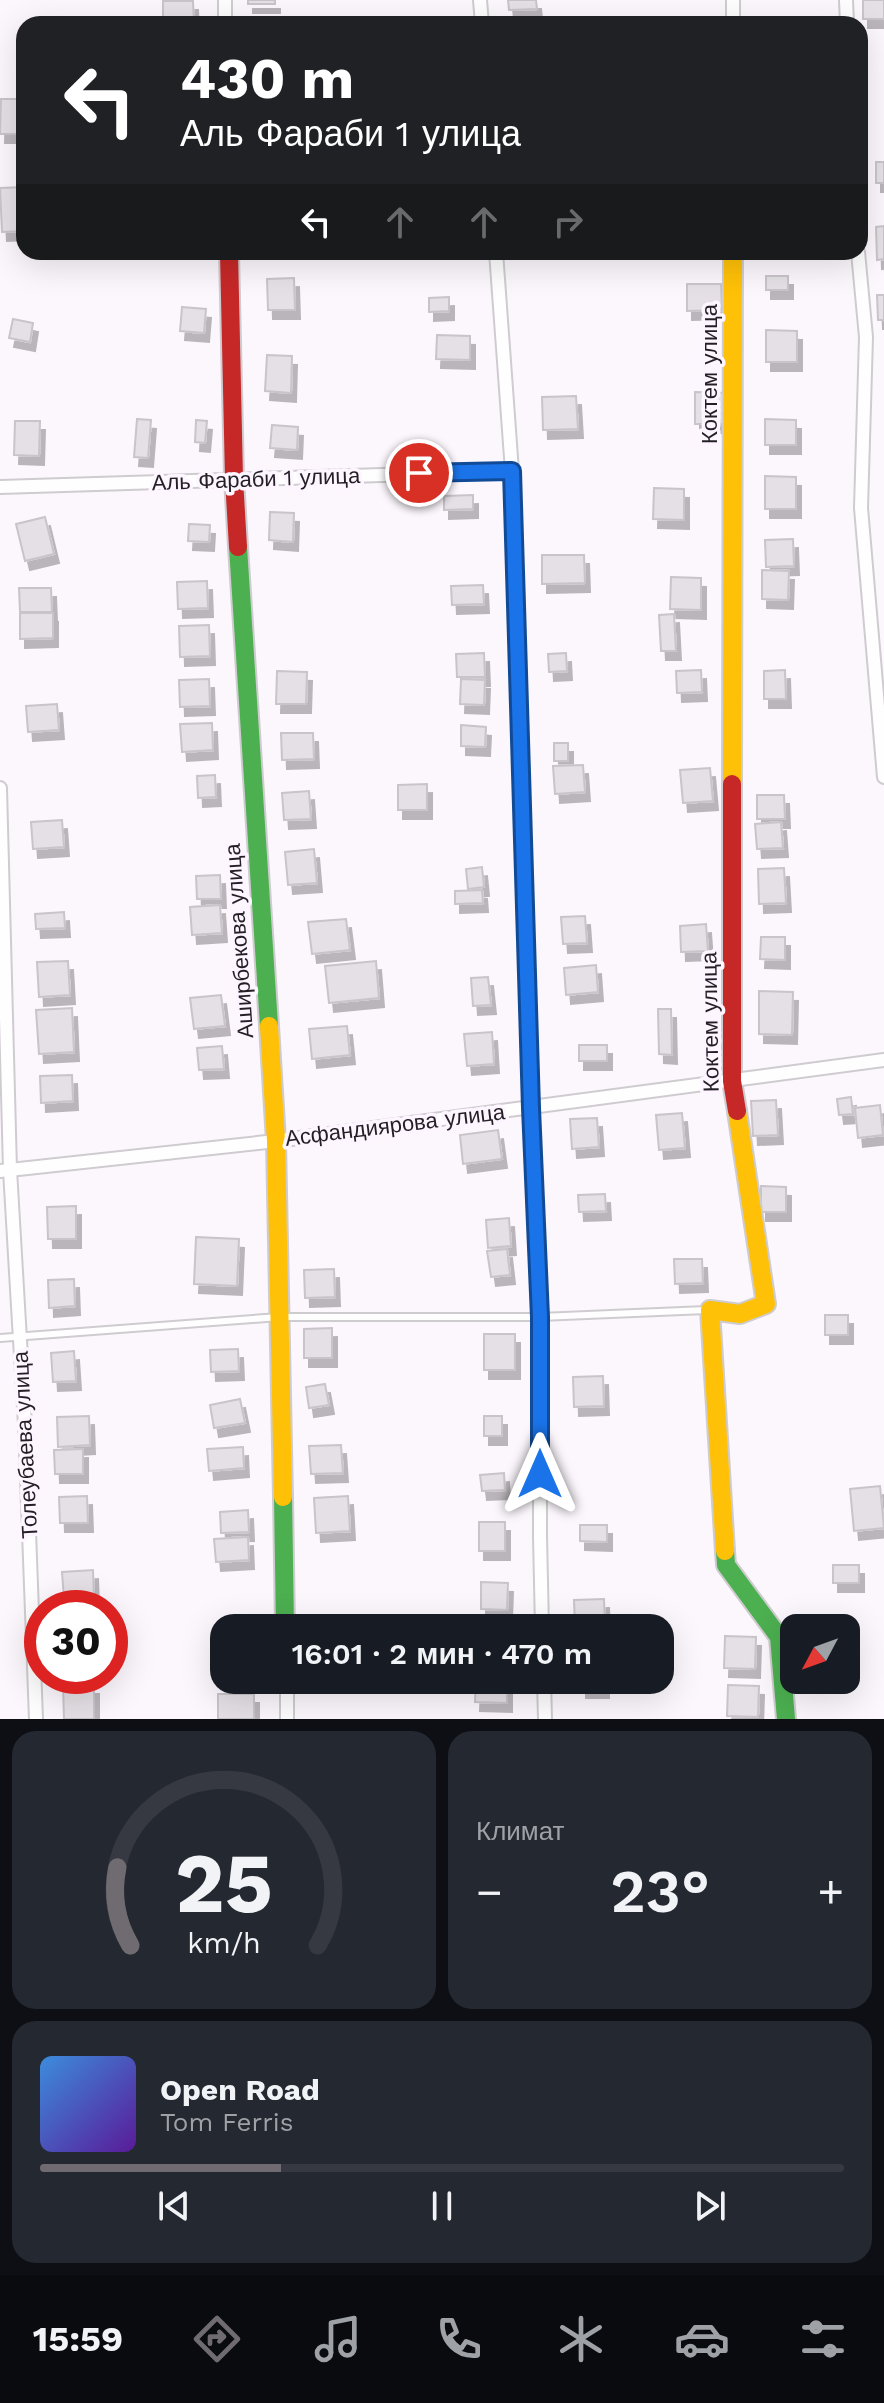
<!DOCTYPE html>
<html lang="ru">
<head>
<meta charset="utf-8">
<style>
  :root { --surface:#171b24; --page:#242831; --text:#f1f3f6; --muted:#9ea1a6; --line:#363941; --accent:#6f6b70 }
  body { margin:0; font-family:"Work Sans",sans-serif; background:var(--page); color:var(--text); height:100vh; display:flex; flex-direction:column; font-size:30px; white-space:nowrap }
  * { box-sizing:border-box; margin:0 }
  p { font-size:26px; color:var(--muted) }
  .icon { flex:none; width:44px; height:44px; fill:none; stroke:currentColor; stroke-width:2; stroke-linecap:round; stroke-linejoin:round }
  .map { position:relative; height:1719px; overflow:hidden }
  .side { display:flex; flex-direction:column; gap:12px; padding:12px; background:#0d0f14; flex:1 }
  .side>* { flex:none }
  .banner { position:absolute; left:16px; top:16px; width:852px; height:244px; border-radius:24px; box-shadow:0 8px 32px #0002; background:#202124; color:#fff; overflow:hidden }
  .needle { width:52px; rotate:229deg }
  .tools { position:absolute; left:780px; top:1614px; display:grid; gap:16px }
  .tools a { display:grid; place-items:center; width:80px; height:80px; border-radius:16px; background:var(--surface); box-shadow:0 8px 32px #0002; font-size:40px }
  .speed { position:absolute; left:24px; top:1590px; display:flex; gap:16px; font-size:40px; font-weight:700; text-align:center }
  .speed>* { display:grid; place-content:center; width:104px; height:104px; border-radius:50%; background:var(--surface); box-shadow:0 8px 32px #0002; line-height:1 }
  .speed .limit { border:12px solid #d22; background:#fff; color:#111 }
  .pin { position:absolute; display:grid; place-items:center; width:68px; height:68px; color:#fff; margin:-34px; border:4px solid #fff; border-radius:50%; box-shadow:0 2px 8px #0007 }
  .me { position:absolute; width:88px; margin:-44px; rotate:0deg; stroke-linejoin:round; filter:drop-shadow(0 0 6px #0008) }
  .turn { display:flex; align-items:center; gap:28px; height:168px; padding:0 32px; font-size:36px }
  .turn .icon { width:104px; height:104px; stroke-width:2.5 }
  .turn b { display:block; font-size:56px; line-height:68px }
  .lanes { display:flex; align-items:center; height:76px; padding:0 32px; background:#0003; justify-content:center; gap:40px; direction:ltr }
  .lanes .off { opacity:.35 }
  .big { font-size:60px; font-weight:600; line-height:1.1 }
  .side .tile { flex:1; display:flex; flex-direction:column; justify-content:center; gap:12px; min-width:0; padding:0 28px; border-radius:24px; background:var(--page) }
  .side .dial { align-items:center; gap:0 }
  .dial svg { height:208px; overflow:visible; fill:none; stroke:var(--line); stroke-width:7; stroke-linecap:round; text-anchor:middle }
  .dial text { fill:var(--text); stroke:none }
  .song { display:flex; align-items:center; gap:24px }
  .cover { width:96px; height:96px; border-radius:12px; background:linear-gradient(135deg,hsl(210 70% 55%),hsl(270 70% 35%)) }
  .played { height:8px; border-radius:4px; background:linear-gradient(90deg,var(--accent) 30%,var(--line) 30%) }
  .keys { display:flex; justify-content:space-around; direction:ltr }
  .heat { display:flex; justify-content:space-between; align-items:center; font-size:44px; direction:ltr }
  .side .tiles { flex:1; display:grid; gap:12px; grid-template-columns:1fr 1fr }
  .tile:last-child { grid-column:span 2 }
  .trip { position:absolute; left:210px; top:1614px; width:464px; height:80px; border-radius:24px; background:var(--surface); box-shadow:0 8px 32px #0002; font-weight:600; line-height:80px; text-align:center }
  .dock { display:flex; height:128px; justify-content:space-around; align-items:center; background:#090b0e; color:var(--muted) }
  .dock .icon { width:56px; height:56px }
  .dock .active { color:var(--accent) }
  .dock b { font-size:36px; color:var(--text) }
  .map>svg:first-child { display:block }
</style>
</head>
<body>
<div class="map">
<svg width="884" height="1719" viewBox="0 0 884 1719">
  <defs>
    <filter id="shadow"><feDropShadow dx="5" dy="9" stdDeviation="0" flood-color="#0004"/></filter>
  </defs>
  <rect width="100%" height="100%" fill="#fcf7fd"/>
  <g fill="#e4e0e5" stroke="#c8c4c9" stroke-width="2" filter="url(#shadow)">
    <rect x="248" y="0" width="27" height="4"/>
    <path d="M 508,0 L 536,0 L 537,9 L 509,10 Z"/>
    <rect x="863" y="0" width="21" height="19"/>
    <path d="M 163,1 L 193,1 L 194,24 L 163,24 Z"/>
    <path d="M 1,99 L 24,99 L 24,134 L 0,134 Z"/>
    <rect x="876" y="162" width="8" height="21"/>
    <path d="M 24,187 L 24,231 L 2,232 L 0,188 Z"/>
    <path d="M 884,226 L 884,259 L 877,260 L 876,227 Z"/>
    <rect x="766" y="276" width="22" height="14"/>
    <path d="M 294,278 L 295,310 L 268,310 L 267,279 Z"/>
    <path d="M 687,284 L 721,284 L 722,310 L 687,311 Z"/>
    <path d="M 877,295 L 884,295 L 884,320 L 878,320 Z"/>
    <path d="M 449,297 L 449,311 L 429,312 L 429,298 Z"/>
    <path d="M 182,307 L 206,309 L 204,333 L 180,331 Z"/>
    <path d="M 13,319 L 33,323 L 30,342 L 9,338 Z"/>
    <path d="M 766,330 L 797,331 L 797,362 L 766,362 Z"/>
    <path d="M 437,335 L 470,336 L 470,360 L 436,359 Z"/>
    <path d="M 267,355 L 292,356 L 291,393 L 265,391 Z"/>
    <path d="M 695,392 L 726,393 L 725,424 L 695,424 Z"/>
    <path d="M 576,396 L 578,429 L 543,430 L 542,397 Z"/>
    <path d="M 137,419 L 151,420 L 148,458 L 134,457 Z"/>
    <path d="M 765,419 L 796,420 L 796,445 L 765,445 Z"/>
    <path d="M 196,420 L 207,421 L 205,443 L 195,442 Z"/>
    <path d="M 15,421 L 40,421 L 39,456 L 14,455 Z"/>
    <path d="M 272,425 L 298,427 L 297,450 L 270,448 Z"/>
    <path d="M 765,476 L 796,477 L 796,509 L 765,509 Z"/>
    <path d="M 654,488 L 684,489 L 684,520 L 653,519 Z"/>
    <path d="M 473,495 L 473,509 L 444,510 L 444,496 Z"/>
    <path d="M 270,512 L 294,513 L 293,542 L 269,540 Z"/>
    <path d="M 45,517 L 54,554 L 25,561 L 16,524 Z"/>
    <path d="M 189,524 L 210,525 L 209,542 L 188,541 Z"/>
    <path d="M 793,539 L 794,566 L 766,567 L 765,540 Z"/>
    <path d="M 542,555 L 584,555 L 585,583 L 542,584 Z"/>
    <path d="M 762,570 L 789,571 L 788,600 L 762,599 Z"/>
    <path d="M 671,577 L 701,578 L 701,610 L 670,609 Z"/>
    <path d="M 207,581 L 208,608 L 178,609 L 177,582 Z"/>
    <path d="M 483,585 L 484,604 L 452,605 L 451,586 Z"/>
    <path d="M 19,588 L 51,588 L 52,612 L 20,612 Z"/>
    <path d="M 20,613 L 53,613 L 53,638 L 20,639 Z"/>
    <path d="M 674,614 L 676,651 L 661,651 L 659,615 Z"/>
    <path d="M 209,625 L 210,656 L 180,657 L 179,626 Z"/>
    <path d="M 484,653 L 485,677 L 457,677 L 456,654 Z"/>
    <path d="M 566,653 L 567,671 L 549,672 L 548,654 Z"/>
    <path d="M 701,670 L 702,692 L 677,693 L 676,671 Z"/>
    <path d="M 785,670 L 786,699 L 764,699 L 764,671 Z"/>
    <path d="M 277,671 L 307,672 L 306,704 L 276,704 Z"/>
    <path d="M 209,679 L 210,706 L 180,707 L 179,680 Z"/>
    <path d="M 461,679 L 485,680 L 484,705 L 460,704 Z"/>
    <path d="M 57,704 L 59,730 L 28,732 L 26,706 Z"/>
    <path d="M 212,723 L 213,750 L 182,752 L 180,724 Z"/>
    <path d="M 461,725 L 486,727 L 485,747 L 461,746 Z"/>
    <path d="M 281,733 L 313,733 L 314,759 L 282,760 Z"/>
    <rect x="554" y="743" width="14" height="18"/>
    <path d="M 583,765 L 585,792 L 555,794 L 553,766 Z"/>
    <path d="M 710,768 L 713,801 L 683,803 L 680,770 Z"/>
    <path d="M 215,775 L 216,797 L 198,798 L 197,776 Z"/>
    <path d="M 427,784 L 427,810 L 398,810 L 398,785 Z"/>
    <path d="M 309,791 L 311,819 L 284,820 L 282,793 Z"/>
    <path d="M 757,795 L 784,795 L 785,819 L 757,819 Z"/>
    <path d="M 62,820 L 64,847 L 33,849 L 31,822 Z"/>
    <path d="M 781,822 L 783,848 L 757,849 L 755,824 Z"/>
    <path d="M 314,849 L 317,883 L 288,885 L 285,852 Z"/>
    <path d="M 482,867 L 484,887 L 468,889 L 466,869 Z"/>
    <path d="M 784,868 L 786,903 L 759,904 L 758,869 Z"/>
    <path d="M 220,875 L 221,899 L 197,899 L 196,876 Z"/>
    <path d="M 482,890 L 483,903 L 455,904 L 455,891 Z"/>
    <path d="M 220,905 L 222,933 L 192,935 L 190,907 Z"/>
    <path d="M 64,912 L 65,928 L 36,929 L 35,914 Z"/>
    <path d="M 585,916 L 587,943 L 563,944 L 561,917 Z"/>
    <path d="M 346,919 L 350,950 L 312,954 L 308,922 Z"/>
    <path d="M 706,924 L 708,951 L 681,952 L 680,926 Z"/>
    <path d="M 761,937 L 785,937 L 785,960 L 760,959 Z"/>
    <path d="M 68,961 L 70,995 L 39,997 L 37,962 Z"/>
    <path d="M 376,961 L 379,998 L 329,1003 L 325,966 Z"/>
    <path d="M 596,965 L 598,992 L 566,995 L 564,968 Z"/>
    <path d="M 488,977 L 491,1005 L 473,1006 L 471,978 Z"/>
    <path d="M 759,991 L 793,992 L 792,1035 L 759,1034 Z"/>
    <path d="M 221,995 L 225,1026 L 194,1029 L 190,998 Z"/>
    <path d="M 72,1008 L 74,1052 L 39,1054 L 36,1010 Z"/>
    <path d="M 658,1009 L 671,1009 L 672,1055 L 659,1054 Z"/>
    <path d="M 347,1026 L 350,1055 L 312,1059 L 309,1029 Z"/>
    <path d="M 492,1032 L 494,1064 L 467,1066 L 464,1034 Z"/>
    <rect x="579" y="1045" width="28" height="16"/>
    <path d="M 222,1046 L 224,1069 L 199,1070 L 197,1048 Z"/>
    <path d="M 72,1075 L 73,1101 L 41,1103 L 40,1076 Z"/>
    <path d="M 851,1097 L 853,1114 L 839,1115 L 837,1099 Z"/>
    <path d="M 776,1100 L 778,1135 L 753,1136 L 751,1101 Z"/>
    <path d="M 880,1105 L 883,1135 L 858,1138 L 855,1108 Z"/>
    <path d="M 682,1113 L 685,1148 L 659,1150 L 656,1115 Z"/>
    <path d="M 597,1118 L 599,1147 L 572,1149 L 570,1119 Z"/>
    <path d="M 498,1130 L 502,1159 L 463,1164 L 460,1135 Z"/>
    <path d="M 761,1186 L 786,1187 L 786,1212 L 761,1212 Z"/>
    <path d="M 605,1194 L 606,1211 L 579,1212 L 578,1195 Z"/>
    <path d="M 76,1206 L 76,1239 L 48,1239 L 47,1207 Z"/>
    <path d="M 509,1218 L 511,1246 L 488,1248 L 486,1220 Z"/>
    <path d="M 196,1237 L 239,1239 L 237,1286 L 194,1284 Z"/>
    <path d="M 507,1249 L 510,1275 L 491,1277 L 487,1251 Z"/>
    <path d="M 674,1259 L 702,1259 L 703,1283 L 675,1284 Z"/>
    <path d="M 334,1269 L 335,1297 L 305,1298 L 304,1270 Z"/>
    <path d="M 74,1279 L 75,1306 L 49,1308 L 48,1280 Z"/>
    <rect x="825" y="1315" width="23" height="20"/>
    <path d="M 332,1328 L 332,1358 L 304,1358 L 304,1329 Z"/>
    <rect x="484" y="1334" width="31" height="36"/>
    <path d="M 238,1349 L 239,1371 L 211,1372 L 210,1350 Z"/>
    <path d="M 74,1351 L 76,1381 L 53,1382 L 51,1353 Z"/>
    <path d="M 603,1376 L 604,1406 L 574,1407 L 573,1377 Z"/>
    <path d="M 325,1384 L 329,1405 L 309,1408 L 306,1387 Z"/>
    <path d="M 240,1399 L 245,1423 L 214,1428 L 210,1405 Z"/>
    <path d="M 89,1416 L 90,1445 L 58,1447 L 57,1417 Z"/>
    <rect x="484" y="1416" width="18" height="20"/>
    <path d="M 341,1445 L 343,1473 L 311,1474 L 309,1446 Z"/>
    <path d="M 243,1447 L 244,1468 L 209,1471 L 207,1449 Z"/>
    <path d="M 83,1449 L 83,1474 L 55,1474 L 54,1450 Z"/>
    <path d="M 504,1473 L 505,1490 L 482,1491 L 480,1475 Z"/>
    <path d="M 880,1486 L 884,1528 L 854,1531 L 850,1489 Z"/>
    <path d="M 87,1496 L 88,1523 L 60,1523 L 59,1497 Z"/>
    <path d="M 348,1496 L 350,1531 L 316,1533 L 314,1498 Z"/>
    <path d="M 248,1510 L 249,1532 L 221,1533 L 220,1512 Z"/>
    <rect x="479" y="1522" width="26" height="29"/>
    <path d="M 580,1525 L 607,1525 L 607,1542 L 580,1541 Z"/>
    <path d="M 248,1537 L 249,1560 L 216,1562 L 214,1539 Z"/>
    <rect x="833" y="1565" width="26" height="18"/>
    <path d="M 93,1570 L 94,1598 L 64,1599 L 62,1572 Z"/>
    <path d="M 481,1582 L 508,1583 L 507,1610 L 481,1609 Z"/>
    <path d="M 604,1599 L 605,1625 L 575,1626 L 574,1600 Z"/>
    <path d="M 253,1626 L 224,1628 L 224,1660 L 221,1660 L 221,1627 Z"/>
    <path d="M 725,1636 L 756,1637 L 755,1669 L 724,1668 Z"/>
    <path d="M 476,1680 L 507,1680 L 507,1703 L 475,1702 Z"/>
    <rect x="581" y="1680" width="23" height="9"/>
    <path d="M 63,1685 L 94,1685 L 94,1719 L 64,1719 Z"/>
    <path d="M 728,1685 L 759,1686 L 758,1717 L 727,1716 Z"/>
    <rect x="218" y="1694" width="36" height="25"/>
  </g>
  <g fill="none" stroke-linecap="round" stroke-linejoin="round">
    <defs>
      <path id="lane" d="M 0,1338 L 279,1317 L 540,1317 L 706,1310"/>
      <g id="street">
        <path d="M 225,0 L 225,24"/>
        <path d="M 480,0 L 482,24"/>
        <path d="M 846,0 L 847,24"/>
        <path d="M 733,24 L 733,0"/>
        <path d="M 496,252 L 512,471 L 531,1108 L 540,1317 L 540,1536 L 542,1628"/>
        <path d="M 858,252 L 866,337 L 861,508 L 884,777"/>
        <path d="M 0,487 L 512,471"/>
        <path d="M 0,788 L 10,1170 L 25,1425 L 36,1719"/>
        <path d="M 0,1171 L 276,1141 L 884,1060"/>
        <path d="M 287,1680 L 287,1719"/>
        <path d="M 544,1680 L 545,1719"/>
      </g>
      <g id="fast">
        <path d="M 238,547 L 269,1026"/>
        <path d="M 283,1497 L 285,1628"/>
        <path d="M 725,1551 L 726,1565 L 779,1637 L 786,1719"/>
      </g>
      <g id="slow">
        <path d="M 732,784 L 733,252"/>
        <path d="M 269,1026 L 276,1141 L 283,1497"/>
        <path d="M 725,1551 L 710,1310 L 740,1314 L 766,1304 L 737,1111"/>
      </g>
      <g id="jam">
        <path d="M 229,252 L 234,479 L 238,547"/>
        <path d="M 732,784 L 732,1081 L 737,1111"/>
      </g>
    </defs>
    <use href="#lane" stroke="#cfccd0" stroke-width="10"/>
    <use href="#street" stroke="#cfccd0" stroke-width="16"/>
    <use href="#fast" stroke="#cfccd0" stroke-width="22"/>
    <use href="#slow" stroke="#cfccd0" stroke-width="22"/>
    <use href="#jam" stroke="#cfccd0" stroke-width="22"/>
    <use href="#lane" stroke="#fffeff" stroke-width="6"/>
    <use href="#street" stroke="#fffeff" stroke-width="12"/>
    <use href="#fast" stroke="#4caf50" stroke-width="18"/>
    <use href="#slow" stroke="#ffc107" stroke-width="18"/>
    <use href="#jam" stroke="#c62828" stroke-width="18"/>
  </g>
  <g fill="none" stroke-linecap="round" stroke-linejoin="round">
    <defs>
      <path id="route" d="M 419,473 L 512,471 L 531,1108 L 540,1317 L 540,1474"/>
    </defs>
    <use href="#route" stroke="#114b97" stroke-width="20"/>
    <use href="#route" stroke="#1a73e8" stroke-width="14"/>
  </g>
  <g text-anchor="middle" dominant-baseline="central" stroke-width="7" stroke-linejoin="round" paint-order="stroke">
    <g font-size="22" fill="#231f24" stroke="#fdf5ff">
      <text transform="translate(709 374) rotate(-90)">Коктем улица</text>
      <text transform="translate(256 479) rotate(-2)">Аль Фараби 1 улица</text>
      <text transform="translate(239 941) rotate(-94)">Аширбекова улица</text>
      <text transform="translate(710 1022) rotate(-91)">Коктем улица</text>
      <text transform="translate(395 1125) rotate(-7)">Асфандиярова улица</text>
      <text transform="translate(25 1445) rotate(-93)">Толеубаева улица</text>
    </g>
  </g>
</svg>
<div class="tools">
<a><svg class="needle" viewBox="-14 -14 28 28"><path d="M0-13l5 13h-10z" fill="#e53935"/><path d="M0 13l5-13h-10z" fill="#9ea1a6"/></svg></a>
</div>
<div class="speed"><div class="limit">30</div></div>
<div class="pin" style="left:419px;top:473px;background:#d93025"><svg class="icon" aria-label="arrive" viewBox="0 0 24 24"><path d="M6 21V4h12l-3 4 3 4H6"/></svg></div>
<svg class="me" style="left:540px;top:1474px" viewBox="-20 -20 40 40"><path d="M0-17L14 15 0 8-14 15z" fill="#1a73e8" stroke="#fff" stroke-width="4"/></svg>
<div class="trip">16:01 · 2 мин · 470 m</div>
<div class="banner">
<div class="turn"><svg class="icon" aria-label="left" viewBox="0 0 24 24"><path d="M17 20v-9H6M10 6l-5 5 5 5"/></svg><div><b>430 m</b>Аль Фараби 1 улица</div></div>
<div class="lanes"><svg class="icon" aria-label="left" viewBox="0 0 24 24"><path d="M17 20v-9H6M10 6l-5 5 5 5"/></svg><svg class="icon off" aria-label="ahead" viewBox="0 0 24 24"><path d="M12 20V5M6 11l6-6 6 6"/></svg><svg class="icon off" aria-label="ahead" viewBox="0 0 24 24"><path d="M12 20V5M6 11l6-6 6 6"/></svg><svg class="icon off" aria-label="right" viewBox="0 0 24 24"><path d="M7 20v-9h11M14 6l5 5-5 5"/></svg></div>
</div>
</div>
<section class="side">
<div class="tiles">
<div class="tile dial"><svg viewBox="0 0 100 80">
<path d="M14 69A42 42 0 1 1 86 69"/>
<path d="M14 69A42 42 0 0 1 9 39" stroke="#6f6b70"/>
<text x="50" y="56" font-size="32" font-weight="700">25</text>
<text x="50" y="72" font-size="11">km/h</text>
</svg></div>
<div class="tile"><p>Климат</p>
<div class="heat"><a>−</a><b class="big">23°</b><a>+</a></div>
</div>
<div class="tile">
<div class="song"><i class="cover"></i><div><b>Open Road</b><p>Tom Ferris</p></div></div>
<div class="played"></div>
<div class="keys"><svg class="icon" aria-label="previous" viewBox="0 0 24 24"><path d="M18 5L8 12l10 7zM5 5v14"/></svg><svg class="icon" aria-label="pause" viewBox="0 0 24 24"><path d="M8 5v14M16 5v14"/></svg><svg class="icon" aria-label="next" viewBox="0 0 24 24"><path d="M6 5l10 7-10 7zM19 5v14"/></svg></div>
</div>
</div>
</section>
<nav class="dock">
<b>15:59</b>
<svg class="icon active" aria-label="directions" viewBox="0 0 24 24"><path d="M12 3l9 9-9 9-9-9zM9 14v-3h6M13 9l2 2-2 2"/></svg>
<svg class="icon" aria-label="music" viewBox="0 0 24 24"><path d="M9 18V5l10-2v13"/><circle cx="6" cy="18" r="3"/><circle cx="16" cy="16" r="3"/></svg>
<svg class="icon" aria-label="phone" viewBox="0 0 24 24"><path d="M5 4h4l2 5-3 2q2 4 5 5l2-3 5 2v4C11 20 4 13 5 4z"/></svg>
<svg class="icon" aria-label="climate" viewBox="0 0 24 24"><path d="M12 3v18M4 7l16 10M4 17L20 7"/></svg>
<svg class="icon" aria-label="car" viewBox="0 0 24 24"><path d="M5 17H2v-5l4-1 3-4h7l3 4 3 1v5h-3M9 17h6M6 11h13"/><circle cx="7" cy="17" r="2"/><circle cx="17" cy="17" r="2"/></svg>
<svg class="icon" aria-label="filters" viewBox="0 0 24 24"><path d="M4 7h16M4 17h16"/><circle cx="9" cy="7" r="2"/><circle cx="15" cy="17" r="2"/></svg>
</nav>
</body>
</html>
